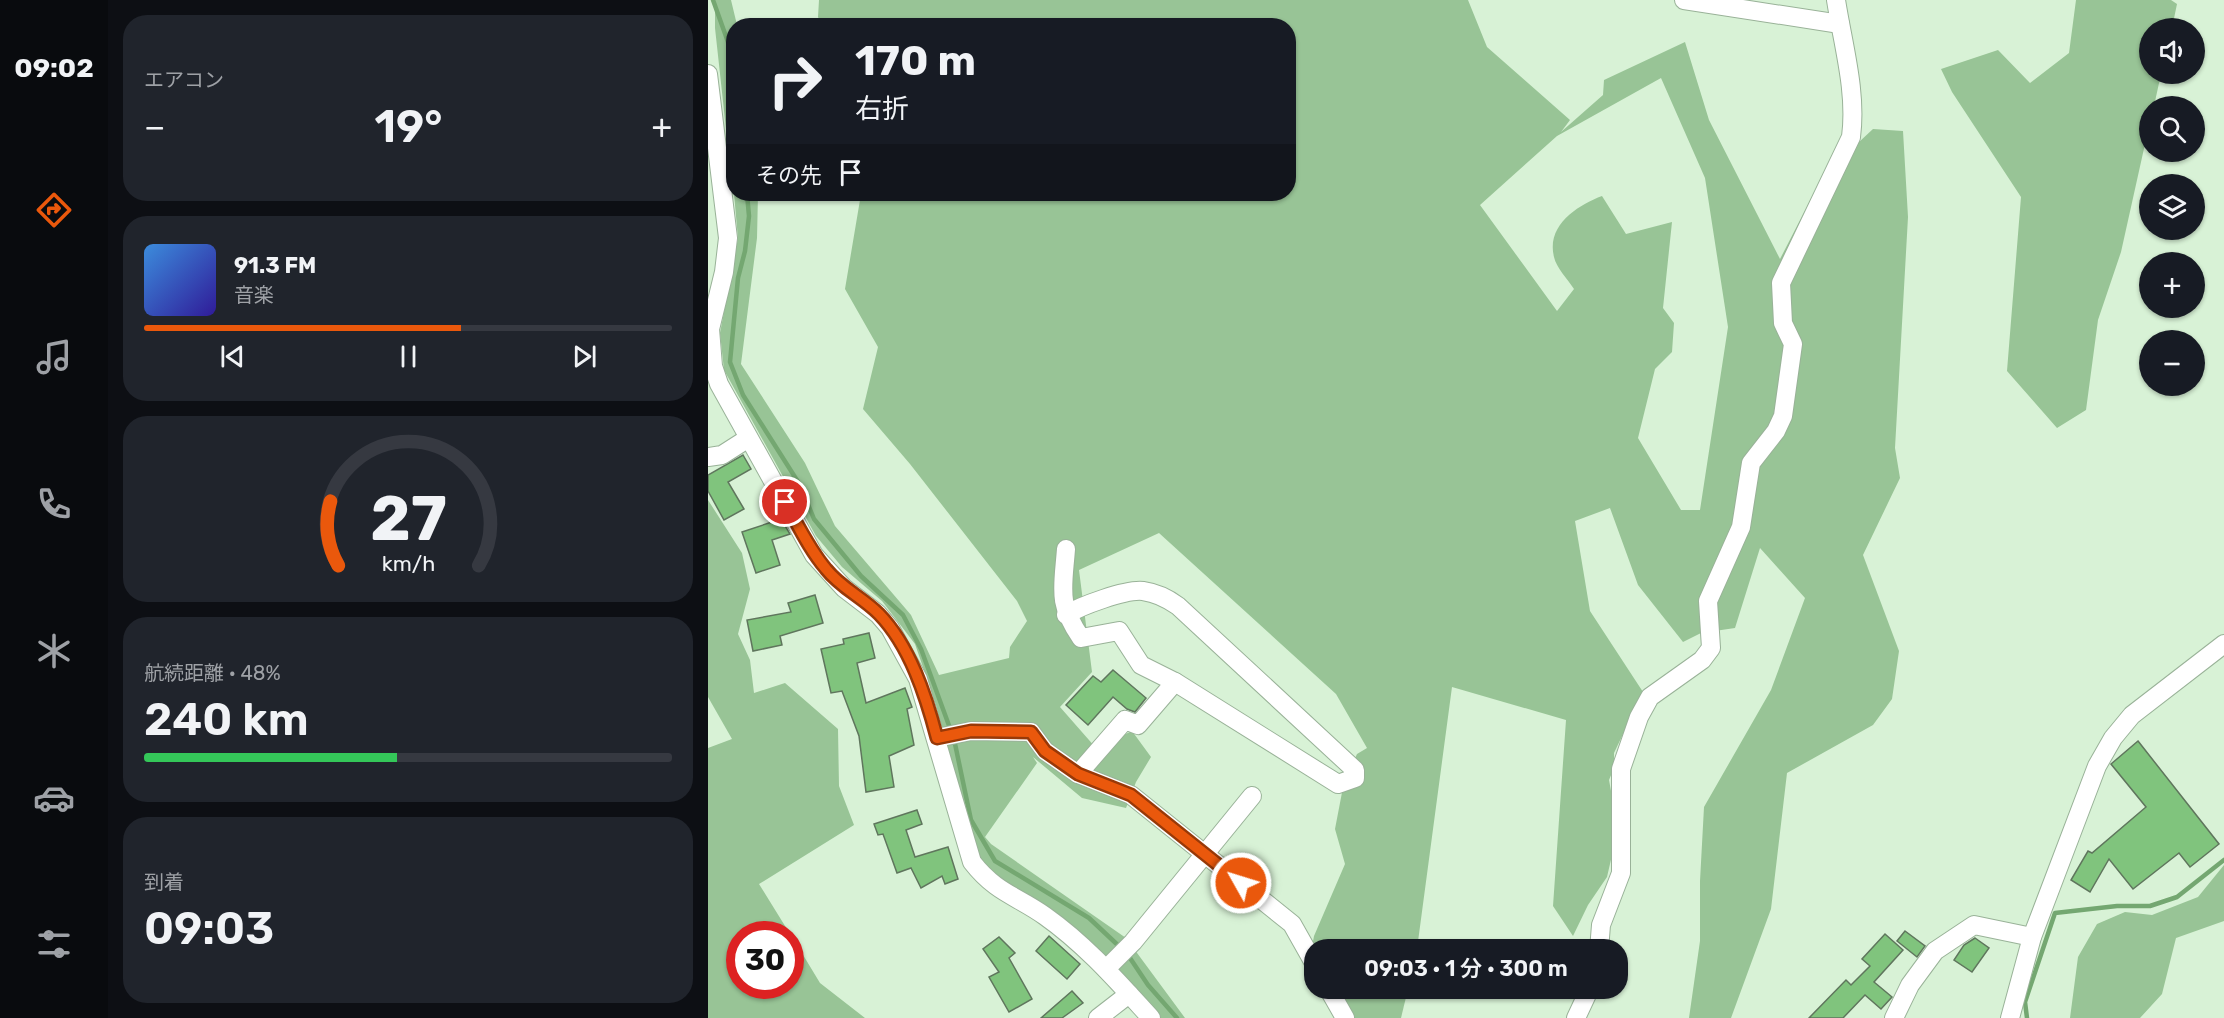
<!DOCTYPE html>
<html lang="ja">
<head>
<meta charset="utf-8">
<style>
  :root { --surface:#171b24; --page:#20242c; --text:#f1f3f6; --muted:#9ea1a6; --line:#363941; --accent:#ea580c }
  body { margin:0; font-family:Rubik,"Noto Sans JP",sans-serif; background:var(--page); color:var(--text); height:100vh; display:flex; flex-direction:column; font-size:22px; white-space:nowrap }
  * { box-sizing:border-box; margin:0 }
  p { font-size:20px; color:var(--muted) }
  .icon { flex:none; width:33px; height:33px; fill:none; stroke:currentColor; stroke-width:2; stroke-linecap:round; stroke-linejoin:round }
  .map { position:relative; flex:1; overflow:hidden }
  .drawer { display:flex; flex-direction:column; gap:15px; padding:15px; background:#0d0f14; width:600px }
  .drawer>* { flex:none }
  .banner { position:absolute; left:18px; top:18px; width:570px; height:183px; border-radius:24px; box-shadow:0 2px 4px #0004; background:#171b24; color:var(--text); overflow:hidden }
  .fabs { position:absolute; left:1431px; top:18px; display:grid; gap:12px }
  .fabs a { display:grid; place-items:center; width:66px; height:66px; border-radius:50%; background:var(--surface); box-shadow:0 2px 4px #0004; font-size:30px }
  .speed { position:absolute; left:18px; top:921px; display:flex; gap:12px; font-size:30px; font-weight:700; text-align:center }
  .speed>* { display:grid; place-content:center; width:78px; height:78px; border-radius:50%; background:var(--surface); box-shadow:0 2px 4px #0004; line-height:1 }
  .speed .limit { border:9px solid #d22; background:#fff; color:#111 }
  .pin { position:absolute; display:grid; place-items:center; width:51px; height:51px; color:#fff; margin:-26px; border:3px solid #fff; border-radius:50%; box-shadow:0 2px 6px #0007 }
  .me { position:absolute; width:66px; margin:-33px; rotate:309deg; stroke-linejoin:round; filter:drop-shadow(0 0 4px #0008) }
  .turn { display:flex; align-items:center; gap:21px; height:126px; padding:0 30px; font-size:27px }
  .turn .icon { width:78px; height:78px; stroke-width:2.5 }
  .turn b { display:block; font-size:42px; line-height:51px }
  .then { display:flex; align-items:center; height:57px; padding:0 30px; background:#0003; gap:12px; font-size:22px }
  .big { font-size:45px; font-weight:600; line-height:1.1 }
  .drawer .widget { flex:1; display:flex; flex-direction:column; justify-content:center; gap:9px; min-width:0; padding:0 21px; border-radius:24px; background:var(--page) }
  .drawer .dial { align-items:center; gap:0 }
  .dial svg { height:156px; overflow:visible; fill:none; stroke:var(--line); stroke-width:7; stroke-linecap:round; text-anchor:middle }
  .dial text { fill:var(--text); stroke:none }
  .song { display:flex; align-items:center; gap:18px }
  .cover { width:72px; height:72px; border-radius:9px; background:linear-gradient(135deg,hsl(210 70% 55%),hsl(250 70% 35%)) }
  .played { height:6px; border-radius:3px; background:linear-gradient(90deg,var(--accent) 60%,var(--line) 60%) }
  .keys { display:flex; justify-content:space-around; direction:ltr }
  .heat { display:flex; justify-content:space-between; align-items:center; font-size:33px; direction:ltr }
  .charge { height:9px; border-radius:4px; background:linear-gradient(90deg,#34c759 48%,var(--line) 0) }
  .trip { position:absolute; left:596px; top:939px; width:324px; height:60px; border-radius:24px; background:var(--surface); box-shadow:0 2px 4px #0004; font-weight:600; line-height:60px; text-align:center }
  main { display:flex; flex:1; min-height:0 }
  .tabs { display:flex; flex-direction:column; width:108px; justify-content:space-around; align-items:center; background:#090b0e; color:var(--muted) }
  .tabs .icon { width:42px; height:42px }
  .tabs .on { color:var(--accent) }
  .tabs b { font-size:27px; color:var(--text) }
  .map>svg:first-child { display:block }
</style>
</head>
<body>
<main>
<nav class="tabs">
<b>09:02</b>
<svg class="icon on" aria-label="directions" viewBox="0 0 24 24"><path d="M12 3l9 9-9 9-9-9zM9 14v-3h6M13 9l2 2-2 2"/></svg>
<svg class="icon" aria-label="music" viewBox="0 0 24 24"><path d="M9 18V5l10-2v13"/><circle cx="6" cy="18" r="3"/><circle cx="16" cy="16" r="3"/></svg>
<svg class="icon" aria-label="phone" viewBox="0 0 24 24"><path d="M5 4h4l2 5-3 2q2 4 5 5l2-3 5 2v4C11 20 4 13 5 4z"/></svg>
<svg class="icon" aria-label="climate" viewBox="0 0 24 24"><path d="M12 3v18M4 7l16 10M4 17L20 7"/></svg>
<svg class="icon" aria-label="car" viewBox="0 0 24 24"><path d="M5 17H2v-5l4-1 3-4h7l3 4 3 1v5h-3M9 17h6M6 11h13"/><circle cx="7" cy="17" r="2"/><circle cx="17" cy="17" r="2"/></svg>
<svg class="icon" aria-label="filters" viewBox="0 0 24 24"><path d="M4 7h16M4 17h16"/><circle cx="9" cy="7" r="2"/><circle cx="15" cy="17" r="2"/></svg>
</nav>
<section class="drawer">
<div class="widget"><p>エアコン</p>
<div class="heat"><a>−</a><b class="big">19°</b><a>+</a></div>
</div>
<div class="widget">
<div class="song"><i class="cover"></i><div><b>91.3 FM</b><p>音楽</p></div></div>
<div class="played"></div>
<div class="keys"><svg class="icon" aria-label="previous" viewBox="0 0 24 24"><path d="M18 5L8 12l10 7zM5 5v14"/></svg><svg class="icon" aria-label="pause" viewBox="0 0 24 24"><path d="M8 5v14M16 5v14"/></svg><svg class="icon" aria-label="next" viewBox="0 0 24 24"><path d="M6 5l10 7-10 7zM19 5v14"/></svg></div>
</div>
<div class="widget dial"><svg viewBox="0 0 100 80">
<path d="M14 69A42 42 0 1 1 86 69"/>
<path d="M14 69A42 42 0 0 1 10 36" stroke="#ea580c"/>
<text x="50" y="56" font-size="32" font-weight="700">27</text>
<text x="50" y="72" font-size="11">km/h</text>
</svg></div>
<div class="widget"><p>航続距離 · 48%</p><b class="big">240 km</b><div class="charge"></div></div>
<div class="widget"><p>到着</p><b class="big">09:03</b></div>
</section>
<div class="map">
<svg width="1516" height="1018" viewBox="0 0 1516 1018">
  <rect width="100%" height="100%" fill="#d8f2d6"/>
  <g fill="#98c496" fill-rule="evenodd">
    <path d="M 7,0 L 23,0 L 29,25 L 26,26 L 25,193 L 7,28 Z"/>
    <path d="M 111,0 L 760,0 L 779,47 L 862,120 L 853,132 L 895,95 L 896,80 L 977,42 L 1001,120 L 1072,259 L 1105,195 L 1121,170 L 1165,129 L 1195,131 L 1200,217 L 1187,448 L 1192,478 L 1155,555 L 1191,651 L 1184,699 L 1165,725 L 1079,773 L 1063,909 L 1023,1018 L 981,1018 L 992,941 L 992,881 L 996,807 L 1063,690 L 1097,598 L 1052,548 L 1027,628 L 993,633 L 975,642 L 930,585 L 902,508 L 867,521 L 882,611 L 935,692 L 906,753 L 906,768 L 901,780 L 910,829 L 899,877 L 880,905 L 865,936 L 845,906 L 858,720 L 744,687 L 709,949 L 606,950 L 606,980 L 600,969 L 606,936 L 637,864 L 627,829 L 636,782 L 649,754 L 659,748 L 628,694 L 451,533 L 371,570 L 384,672 L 352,707 L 388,748 L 424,731 L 443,757 L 428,782 L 418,808 L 374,798 L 325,757 L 329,763 L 277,837 L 283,844 L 418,938 L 477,1018 L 452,1018 L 268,860 L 228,705 L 207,644 L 174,601 L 134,567 L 108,536 L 16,370 L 12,333 L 30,238 L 26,194 L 50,194 L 49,238 L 33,364 L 97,463 L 127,526 L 203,615 L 231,675 L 301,658 L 302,647 L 319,621 L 309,601 L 202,464 L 155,409 L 170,347 L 137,289 L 153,194 L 580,194 L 580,26 L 114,25 L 110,17 ZM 953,78 L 997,178 L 1020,327 L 992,510 L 973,510 L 930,438 L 947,369 L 964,352 L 966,323 L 955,308 L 964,222 L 918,234 L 894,196 C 870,205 838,225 846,257 C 848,267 860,280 866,289 L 849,311 L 772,205 L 849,136 Z"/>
    <path d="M 1368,0 L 1463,0 L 1469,4 L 1464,28 L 1442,28 L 1442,74 L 1453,74 L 1446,106 L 1442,106 L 1441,126 L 1413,252 L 1390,320 L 1378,410 L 1349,428 L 1299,371 L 1313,197 L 1244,92 L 1233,69 L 1290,50 L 1322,83 L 1361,53 Z"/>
    <path d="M 0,500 L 34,553 L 42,589 L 30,634 L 42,660 L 46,693 L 77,683 L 130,729 L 131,786 L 146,825 L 51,884 L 82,934 L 32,934 L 32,986 L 82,986 L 83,935 L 112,983 L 157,1018 L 0,1018 L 0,748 L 24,739 L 0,697 Z"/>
    <path d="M 1516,865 L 1516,921 L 1468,938 L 1454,994 L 1432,1018 L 1362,1018 L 1370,957 L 1389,924 L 1417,912 L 1444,915 L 1490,897 Z"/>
    <path d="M 612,989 L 700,989 L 693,1018 L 630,1018 Z"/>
  </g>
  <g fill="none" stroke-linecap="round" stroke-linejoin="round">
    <g stroke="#74a771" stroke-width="4.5">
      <path d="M 5,0 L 20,42 L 26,89"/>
      <path d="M 39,194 L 41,216 L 37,251 L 30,278 L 22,362 L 35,395 L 92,485 L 106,519 L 153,576 L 195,615 L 213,649 L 243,731"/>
      <path d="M 246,739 L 263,820 L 287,861 L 381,918 L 414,949"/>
      <path d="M 420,955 L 440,985 L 469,1018"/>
      <path d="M 1319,1018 L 1317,1002 L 1347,913 L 1409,906 L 1442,906 L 1469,897 L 1516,860"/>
    </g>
  </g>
  <g fill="#80c47d" stroke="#5f765d" stroke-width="1.5">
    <path d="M 35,455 L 43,469 L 20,482 L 36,509 L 16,520 L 0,491 L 0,475 Z"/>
    <path d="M 73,519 L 82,534 L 64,540 L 72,565 L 48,573 L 34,532 Z"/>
    <path d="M 107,595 L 115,623 L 72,636 L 74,645 L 45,651 L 39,620 L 83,612 L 80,603 Z"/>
    <path d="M 161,633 L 167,658 L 149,663 L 158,703 L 197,688 L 204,707 L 199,709 L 206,745 L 181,756 L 186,787 L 158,792 L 151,736 L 134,691 L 123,693 L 113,649 L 136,644 L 135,639 Z"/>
    <path d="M 405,670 L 438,698 L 427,712 L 419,709 L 405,697 L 380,725 L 358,705 L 385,676 L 393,682 Z"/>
    <path d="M 1430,741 L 1511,844 L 1482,867 L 1471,853 L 1425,889 L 1401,859 L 1382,892 L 1363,880 L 1380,851 L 1384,853 L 1438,807 L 1403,764 Z"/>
    <path d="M 209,810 L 214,824 L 198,830 L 207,857 L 240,847 L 250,879 L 237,884 L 234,876 L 213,888 L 203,868 L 189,873 L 175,834 L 170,835 L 166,824 Z"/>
    <path d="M 1197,931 L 1217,946 L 1209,957 L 1189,941 Z"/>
    <path d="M 1177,934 L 1195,950 L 1166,982 L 1184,997 L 1173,1009 L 1157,995 L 1135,1018 L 1101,1018 L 1138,980 L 1143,985 L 1162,966 L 1154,959 Z"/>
    <path d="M 341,936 L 372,964 L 359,979 L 328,951 Z"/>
    <path d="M 291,937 L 307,953 L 301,958 L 324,999 L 301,1012 L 281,977 L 291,972 L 275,949 Z"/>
    <path d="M 1267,938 L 1281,948 L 1264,972 L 1246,960 L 1256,945 Z"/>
    <path d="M 364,991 L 375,1003 L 354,1018 L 333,1018 Z"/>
  </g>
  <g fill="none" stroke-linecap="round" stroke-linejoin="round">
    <defs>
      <g id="minor">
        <path d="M 976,0 L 1132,24"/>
        <path d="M 0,74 L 20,238 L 16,272 L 2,329 L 5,366 L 11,384 L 106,555 L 136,588 L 170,614 L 182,628 L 210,679 L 264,862 C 288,893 309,896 337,916 C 378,945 410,982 443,1018"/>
        <path d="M 0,457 L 14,455 L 39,439"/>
        <path d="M 358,549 C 355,589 349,603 373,638 L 411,631 L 433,665 L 467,682 L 430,725 L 417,720 L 370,774"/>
        <path d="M 358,615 C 372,606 418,589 435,591 C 449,593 459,598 470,606 L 647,770 L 647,778 L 630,784 L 467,682"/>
        <path d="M 229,738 L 263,731 L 323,732 L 337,751 L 370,774 L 423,795 L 584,924 L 606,963"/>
        <path d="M 891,950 L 893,925 L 913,873 L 913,769 L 931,717 L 942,697 L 994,660 L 1003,648 L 1000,601 L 1033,527 L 1043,463 L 1068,431 L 1075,416 L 1085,344 L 1075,323 L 1073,283 L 1143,137 C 1149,92 1135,45 1128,0"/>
        <path d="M 398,969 L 425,942 L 544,796"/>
        <path d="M 620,988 L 637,1018"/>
        <path d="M 390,1018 L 421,994"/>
        <path d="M 868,1018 L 882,988"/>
        <path d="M 1186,1018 L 1202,985 L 1227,951 L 1266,925 L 1324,937"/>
        <path d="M 1302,1018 L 1324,937 L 1389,766 L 1405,738 L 1424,715 L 1516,644"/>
      </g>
    </defs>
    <use href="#minor" stroke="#99b298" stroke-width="20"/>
    <use href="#minor" stroke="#fff" stroke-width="18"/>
  </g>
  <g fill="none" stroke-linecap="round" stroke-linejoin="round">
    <defs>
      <path id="route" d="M 77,502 C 90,525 101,549 118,569 C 133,588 154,597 171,614 C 202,646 218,696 229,738 L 263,731 L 323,732 L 337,751 L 370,774 L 423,795 L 533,883"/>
    </defs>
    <use href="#route" stroke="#983908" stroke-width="15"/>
    <use href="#route" stroke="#ea580c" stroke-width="10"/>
  </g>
</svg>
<div class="fabs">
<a><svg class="icon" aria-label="sound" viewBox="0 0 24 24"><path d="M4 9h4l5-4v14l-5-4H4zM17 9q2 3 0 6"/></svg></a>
<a><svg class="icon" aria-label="search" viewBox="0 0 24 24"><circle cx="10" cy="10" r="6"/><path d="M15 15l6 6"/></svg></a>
<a><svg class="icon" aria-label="layers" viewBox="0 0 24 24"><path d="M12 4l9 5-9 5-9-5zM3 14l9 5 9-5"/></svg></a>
<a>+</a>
<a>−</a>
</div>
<div class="speed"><div class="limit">30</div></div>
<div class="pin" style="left:77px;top:502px;background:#d93025"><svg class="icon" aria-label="arrive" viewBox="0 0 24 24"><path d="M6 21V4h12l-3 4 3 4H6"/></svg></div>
<svg class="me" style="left:533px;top:883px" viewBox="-20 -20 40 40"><circle r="17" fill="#ea580c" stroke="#fff" stroke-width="3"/><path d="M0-11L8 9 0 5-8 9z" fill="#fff"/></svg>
<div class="trip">09:03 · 1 分 · 300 m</div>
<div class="banner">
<div class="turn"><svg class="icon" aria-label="right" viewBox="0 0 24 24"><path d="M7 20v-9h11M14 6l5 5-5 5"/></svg><div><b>170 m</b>右折</div></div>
<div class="then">その先<svg class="icon" aria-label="arrive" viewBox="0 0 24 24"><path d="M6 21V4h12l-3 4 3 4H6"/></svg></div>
</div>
</div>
</main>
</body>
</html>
